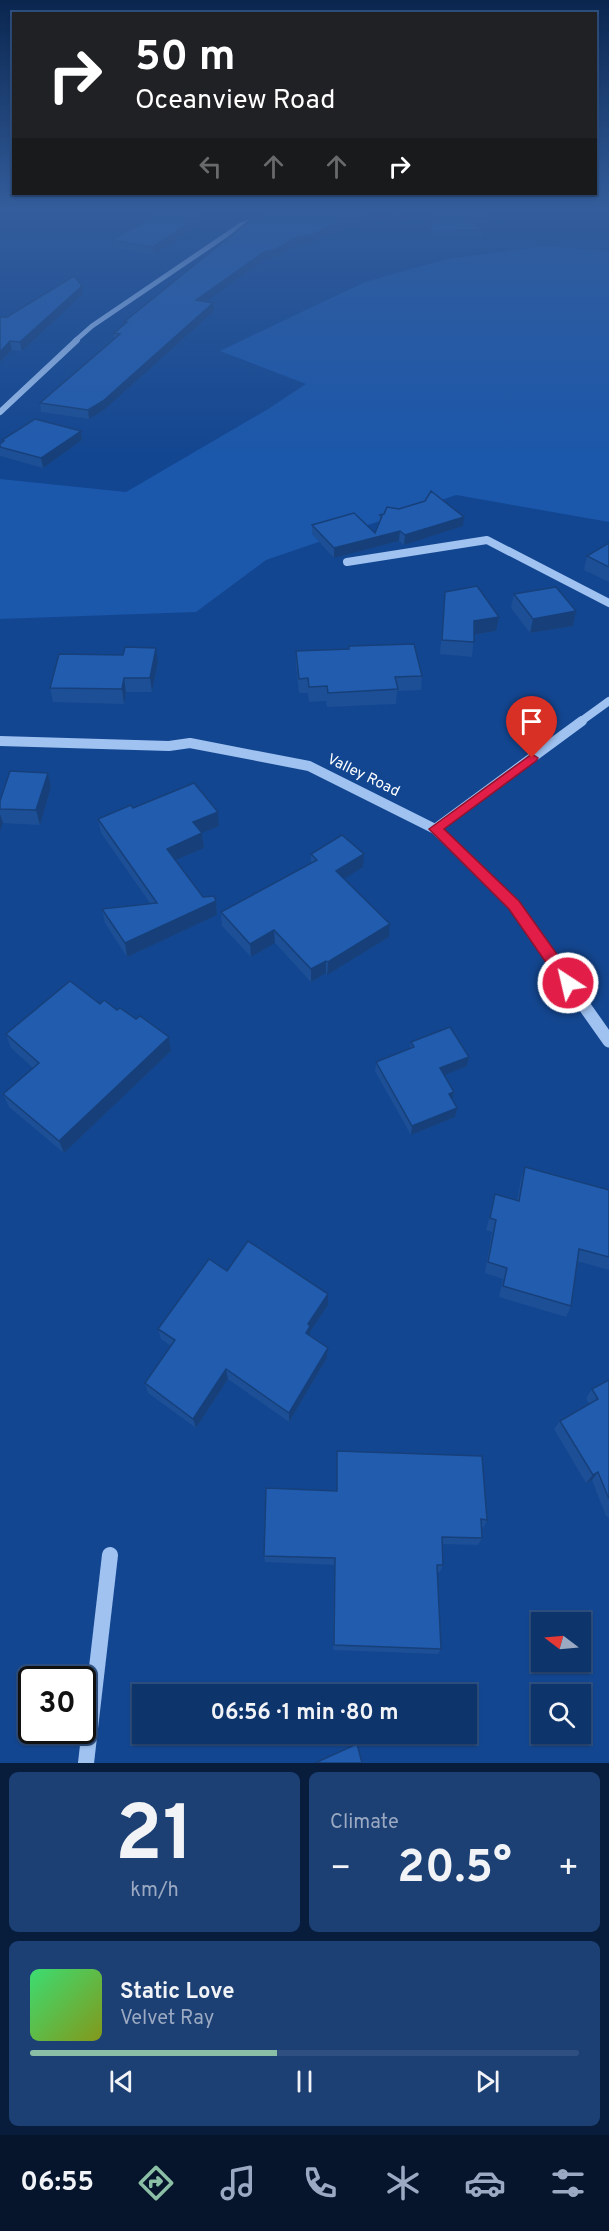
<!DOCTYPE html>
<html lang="en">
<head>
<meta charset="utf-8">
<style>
  :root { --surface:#0e346c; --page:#1c3f74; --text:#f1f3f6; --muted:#9baac2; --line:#2e4f7f; --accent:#8abfa5 }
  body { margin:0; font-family:Overpass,sans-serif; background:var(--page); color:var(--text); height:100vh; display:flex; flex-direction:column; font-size:22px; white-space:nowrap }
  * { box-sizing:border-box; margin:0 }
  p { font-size:20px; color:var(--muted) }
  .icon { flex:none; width:33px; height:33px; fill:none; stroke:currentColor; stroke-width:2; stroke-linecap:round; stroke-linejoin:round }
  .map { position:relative; height:1763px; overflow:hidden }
  .panel { display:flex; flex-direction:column; gap:9px; padding:9px; background:#081d3b; flex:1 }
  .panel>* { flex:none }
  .top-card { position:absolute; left:12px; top:12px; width:585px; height:183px; border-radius:0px; box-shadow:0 2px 4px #0004,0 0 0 2px var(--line); background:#202124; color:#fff; overflow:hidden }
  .needle { width:39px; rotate:286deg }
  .buttons { position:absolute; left:531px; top:1612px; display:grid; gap:12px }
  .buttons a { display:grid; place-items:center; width:60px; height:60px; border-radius:0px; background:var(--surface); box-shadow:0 2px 4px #0004,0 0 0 2px var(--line); font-size:30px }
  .speed { position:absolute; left:18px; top:1666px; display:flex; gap:12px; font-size:30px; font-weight:700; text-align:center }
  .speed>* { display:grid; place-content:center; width:78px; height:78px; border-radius:50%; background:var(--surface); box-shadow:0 2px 4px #0004,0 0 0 2px var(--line); line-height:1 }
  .speed .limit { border:3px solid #111; border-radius:9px; background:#fff; color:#111 }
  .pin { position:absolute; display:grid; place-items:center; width:51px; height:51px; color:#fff; margin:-62px -26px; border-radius:50% 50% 50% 0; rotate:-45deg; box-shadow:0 0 6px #0007 }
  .pin .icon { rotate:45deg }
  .me { position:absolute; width:66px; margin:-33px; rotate:325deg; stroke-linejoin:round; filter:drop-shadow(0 0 4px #0008) }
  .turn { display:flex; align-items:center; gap:21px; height:126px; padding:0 24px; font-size:27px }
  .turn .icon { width:78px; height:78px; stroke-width:2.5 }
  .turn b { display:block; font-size:42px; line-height:51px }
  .lanes { display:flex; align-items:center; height:57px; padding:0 24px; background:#0003; justify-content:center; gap:30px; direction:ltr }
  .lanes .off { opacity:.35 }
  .big { font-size:45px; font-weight:700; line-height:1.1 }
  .panel .tile { flex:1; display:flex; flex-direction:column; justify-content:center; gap:9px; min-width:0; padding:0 21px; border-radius:9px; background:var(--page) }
  .panel .dial { align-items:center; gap:0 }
  .dial b { font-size:78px; line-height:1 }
  .song { display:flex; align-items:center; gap:18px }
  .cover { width:72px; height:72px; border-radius:9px; background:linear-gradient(135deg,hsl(140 70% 55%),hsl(70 70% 35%)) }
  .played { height:6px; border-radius:3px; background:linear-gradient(90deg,var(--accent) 45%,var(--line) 45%) }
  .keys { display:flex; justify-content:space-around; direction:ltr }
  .heat { display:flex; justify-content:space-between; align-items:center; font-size:33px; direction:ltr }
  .panel .tiles { flex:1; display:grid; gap:9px; grid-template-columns:1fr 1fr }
  .tile:last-child { grid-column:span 2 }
  .trip { position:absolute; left:132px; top:1684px; width:345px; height:60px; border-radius:0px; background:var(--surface); box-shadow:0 2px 4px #0004,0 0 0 2px var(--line); font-weight:700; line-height:60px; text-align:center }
  .dock { display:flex; height:96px; justify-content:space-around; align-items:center; background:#06152b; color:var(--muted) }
  .dock .icon { width:42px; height:42px }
  .dock .on { color:var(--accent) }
  .dock b { font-size:27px; color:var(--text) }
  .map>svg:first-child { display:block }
</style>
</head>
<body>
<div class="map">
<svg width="609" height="1763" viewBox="0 0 609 1763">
  <rect width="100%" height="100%" fill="#134690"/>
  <path fill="#1b57aa" d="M 545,246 L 609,251 L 609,522 L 456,495 L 266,560 L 196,612 L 0,619 L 0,479 L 126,492 L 268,409 L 306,384 L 220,351 L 365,282 L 447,259 Z"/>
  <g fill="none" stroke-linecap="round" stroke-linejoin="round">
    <path stroke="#9fc2f1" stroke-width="5" d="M 75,341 L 92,326 L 241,225 L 258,219"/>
    <path stroke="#9fc2f1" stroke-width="6" d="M 0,412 L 77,340"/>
    <g stroke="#9fc2f1" stroke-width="8">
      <path d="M 347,562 L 487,540 L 609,603"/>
      <path d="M 580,722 L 609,701"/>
    </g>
    <g stroke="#9fc2f1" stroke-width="10">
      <path d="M 0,741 L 169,746 L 190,743 L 309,766 L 435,829 L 514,905 L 574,991"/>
      <path d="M 435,829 L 582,721"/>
    </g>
    <path stroke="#9fc2f1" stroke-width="13" d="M 573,990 L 609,1041"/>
    <path stroke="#9fc2f1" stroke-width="16" d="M 86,1763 L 110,1555"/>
  </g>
  <g fill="#1c4f96">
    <path d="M 141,208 L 225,208 L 154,254 L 114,248 L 113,240 L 150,216 L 141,213 Z"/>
    <path d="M 236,208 L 278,208 L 244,219 Z"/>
    <path d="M 287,208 L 521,208 L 500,220 L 476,225 L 483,230 L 482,238 L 430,238 L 433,218 L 399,221 L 394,217 L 327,235 L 313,243 L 295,246 L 277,257 L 264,260 L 206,301 L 214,311 L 104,410 L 89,419 L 41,412 L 40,403 L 114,339 L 114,333 L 124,324 L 124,322 Z"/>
    <path d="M 82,286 L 83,294 L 22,351 L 12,350 L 0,362 L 7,317 Z"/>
    <path d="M 81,431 L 82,440 L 43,468 L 0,456 L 0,447 L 2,442 L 2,440 Z"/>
    <path d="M 380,515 L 463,526 L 404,545 L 399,541 L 334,558 L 312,534 L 312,525 L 375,533 L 380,522 Z"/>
    <path d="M 609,543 L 609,582 L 584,570 L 587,556 Z"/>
    <path d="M 445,592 L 496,631 L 474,635 L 472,657 L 440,654 Z"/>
    <path d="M 514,594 L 576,611 L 573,626 L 530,633 L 511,608 Z"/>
    <path d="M 349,646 L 422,676 L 421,690 L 397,691 L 396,704 L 327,707 L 326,701 L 309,702 L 308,693 L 299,693 L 296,665 L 296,651 L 348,649 Z"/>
    <path d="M 158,662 L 152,692 L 126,692 L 124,704 L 53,702 L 50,688 Z"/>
    <path d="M 48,773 L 51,787 L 40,825 L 3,823 L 0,832 L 0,801 Z"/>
    <path d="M 133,808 L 219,826 L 202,833 L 204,848 L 176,860 L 203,897 L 216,901 L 217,915 L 127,957 L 105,923 L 102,909 L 150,903 L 101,833 L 98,819 Z"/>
    <path d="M 311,854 L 363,867 L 344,879 L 390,924 L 389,937 L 327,975 L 326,973 L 311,982 L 275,943 L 251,957 L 222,926 L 221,912 L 311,863 Z"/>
    <path d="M 100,1004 L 117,1010 L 169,1037 L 171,1051 L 64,1153 L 9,1107 L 3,1094 L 33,1068 L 11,1048 L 6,1034 Z"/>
    <path d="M 411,1042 L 469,1057 L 467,1066 L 444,1075 L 454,1092 L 452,1100 L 457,1108 L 455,1117 L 411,1135 L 375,1071 L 376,1062 L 410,1049 Z"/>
    <path d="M 525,1167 L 609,1190 L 609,1270 L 577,1261 L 571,1306 L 566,1317 L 499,1297 L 503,1279 L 485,1273 L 492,1232 L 486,1230 L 495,1194 L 517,1200 L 521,1179 Z"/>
    <path d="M 227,1271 L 328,1305 L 310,1332 L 310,1336 L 328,1348 L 327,1358 L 289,1422 L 228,1379 L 196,1428 L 148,1393 L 145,1383 L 171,1346 L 161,1339 L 158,1329 Z"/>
    <path d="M 609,1380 L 609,1518 L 606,1516 L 592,1480 L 586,1483 L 554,1429 L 560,1421 L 589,1404 L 586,1398 L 592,1389 Z"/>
    <path d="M 337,1451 L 487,1520 L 483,1528 L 481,1527 L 482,1538 L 478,1545 L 442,1544 L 443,1565 L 440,1572 L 437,1572 L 441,1649 L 438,1654 L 333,1650 L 334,1565 L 265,1562 L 264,1556 L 337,1491 Z"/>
  </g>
  <g fill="#17407a">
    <path d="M 213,208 L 225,208 L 154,254 L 153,247 Z"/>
    <path d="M 255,208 L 278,208 L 244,219 L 244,212 Z"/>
    <path d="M 510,208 L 521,208 L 500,220 L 468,226 L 469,219 Z"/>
    <path d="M 395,209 L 394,217 L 327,235 L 313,243 L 295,246 L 277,257 L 264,260 L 197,308 L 196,300 L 264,252 L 295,238 L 327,227 Z"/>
    <path d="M 434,210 L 434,218 L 399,221 L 400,214 Z"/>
    <path d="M 82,286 L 83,294 L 22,351 L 20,342 Z"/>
    <path d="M 213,303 L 214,311 L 104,410 L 89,419 L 88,410 Z"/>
    <path d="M 10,341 L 12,350 L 0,362 L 0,352 Z"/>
    <path d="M 81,431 L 82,440 L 43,468 L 41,458 Z"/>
    <path d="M 464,517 L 463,526 L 404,545 L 405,535 Z"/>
    <path d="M 400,531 L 399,541 L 334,558 L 334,548 Z"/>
    <path d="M 576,611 L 573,626 L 530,633 L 533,619 Z"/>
    <path d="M 499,617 L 496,631 L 472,635 L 474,621 Z"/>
    <path d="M 156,648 L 158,662 L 152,692 L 150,678 Z"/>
    <path d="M 124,678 L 126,692 L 124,704 L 122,689 Z"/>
    <path d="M 48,773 L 51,787 L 40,825 L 36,810 Z"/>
    <path d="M 218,812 L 219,826 L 195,836 L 193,822 Z"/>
    <path d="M 0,814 L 3,823 L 0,832 Z"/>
    <path d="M 202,833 L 204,848 L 169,863 L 167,849 Z"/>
    <path d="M 364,854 L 363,867 L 336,884 L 336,871 Z"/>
    <path d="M 216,901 L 217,915 L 127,957 L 125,943 Z"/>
    <path d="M 390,924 L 389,937 L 327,975 L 328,962 Z"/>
    <path d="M 274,930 L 275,943 L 251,957 L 250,944 Z"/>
    <path d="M 326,961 L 326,973 L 311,982 L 311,969 Z"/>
    <path d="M 169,1037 L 171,1051 L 64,1153 L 59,1141 Z"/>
    <path d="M 469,1057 L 467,1066 L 438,1078 L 440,1068 Z"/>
    <path d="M 454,1092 L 452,1102 L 449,1094 Z"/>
    <path d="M 457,1108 L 455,1117 L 411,1135 L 412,1126 Z"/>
    <path d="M 328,1294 L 328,1305 L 310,1332 L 310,1337 L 306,1333 L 308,1324 Z"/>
    <path d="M 328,1348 L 327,1358 L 289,1422 L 289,1413 Z"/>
    <path d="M 226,1369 L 228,1379 L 196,1428 L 193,1419 Z"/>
    <path d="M 598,1472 L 592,1480 L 586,1483 L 593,1475 Z"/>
  </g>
  <g fill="#215caf" stroke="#17407a" stroke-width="1.5">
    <path d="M 146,208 L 213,208 L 153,247 L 113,240 L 158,212 Z"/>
    <path d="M 241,208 L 255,208 L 244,212 Z"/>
    <path d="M 287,208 L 510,208 L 501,213 L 469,219 L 483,230 L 430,231 L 434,210 L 400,214 L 395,209 L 327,227 L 313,235 L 295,238 L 277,249 L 264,252 L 196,300 L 213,303 L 103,401 L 88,410 L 40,403 L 120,334 L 114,333 L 127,322 L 124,322 L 250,220 Z"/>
    <path d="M 74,276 L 82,286 L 20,342 L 10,341 L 0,352 L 0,317 L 7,317 Z"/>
    <path d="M 35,419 L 81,431 L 41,458 L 0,447 L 0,444 L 4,441 L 2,440 Z"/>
    <path d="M 431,491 L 464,517 L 405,535 L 400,531 L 334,548 L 312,525 L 354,513 L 375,533 L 382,516 L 380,515 L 384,514 L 387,507 L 399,509 L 425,501 Z"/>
    <path d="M 609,543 L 609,567 L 587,556 Z"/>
    <path d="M 477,586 L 499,617 L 474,621 L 474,642 L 442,640 L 445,592 Z"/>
    <path d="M 556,587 L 576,611 L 533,619 L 514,594 Z"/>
    <path d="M 414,644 L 422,676 L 395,677 L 398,689 L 328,693 L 327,686 L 309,687 L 308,678 L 299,679 L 296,651 L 349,649 L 349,646 Z"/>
    <path d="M 125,647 L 156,648 L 150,678 L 124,678 L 122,689 L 50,688 L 59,654 L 123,655 Z"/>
    <path d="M 10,771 L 48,773 L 36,810 L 0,809 L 0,801 Z"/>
    <path d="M 194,783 L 218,812 L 193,822 L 202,833 L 167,849 L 203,897 L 214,896 L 216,901 L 125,943 L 102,909 L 157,903 L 98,819 L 131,805 L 133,808 Z"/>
    <path d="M 342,835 L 364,854 L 336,871 L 390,924 L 328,962 L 326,961 L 311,969 L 274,930 L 250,944 L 221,912 L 317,860 L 311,854 Z"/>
    <path d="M 70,981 L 100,1004 L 104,1000 L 117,1010 L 120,1008 L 136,1019 L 140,1016 L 169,1037 L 59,1141 L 3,1094 L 39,1063 L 6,1034 Z"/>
    <path d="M 450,1027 L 469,1057 L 440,1068 L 454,1092 L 449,1094 L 457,1108 L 412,1126 L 376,1062 L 414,1047 L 411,1042 Z"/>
    <path d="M 525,1167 L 609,1190 L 609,1257 L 579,1249 L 571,1306 L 503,1286 L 507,1268 L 488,1262 L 496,1220 L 490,1218 L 495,1194 L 519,1201 Z"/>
    <path d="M 248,1241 L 328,1294 L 308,1324 L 310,1326 L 306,1333 L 328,1348 L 289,1413 L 226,1369 L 193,1419 L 145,1383 L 175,1340 L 158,1329 L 209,1259 L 227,1271 Z"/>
    <path d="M 609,1380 L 609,1499 L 598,1472 L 593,1475 L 560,1421 L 598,1399 L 592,1389 Z"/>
    <path d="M 337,1451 L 482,1456 L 487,1520 L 481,1519 L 482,1538 L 442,1537 L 443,1565 L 437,1565 L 441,1649 L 334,1645 L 335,1558 L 264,1556 L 266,1488 L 337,1491 Z"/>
    <path d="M 357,1744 L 362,1763 L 315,1763 Z"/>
  </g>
  <linearGradient id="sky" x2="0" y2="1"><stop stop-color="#0a264f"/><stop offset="0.46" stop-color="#335d9c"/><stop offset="1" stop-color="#335d9c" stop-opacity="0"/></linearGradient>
  <rect width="609" height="455" fill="url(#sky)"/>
  <path fill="#e11d48" stroke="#92132f" stroke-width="1.5" d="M 532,754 L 538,758 L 536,761 L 444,829 L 519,901 L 574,978 L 576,983 L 574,987 L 563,987 L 509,909 L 429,829 Z"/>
  <g text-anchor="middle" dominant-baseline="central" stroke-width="6" stroke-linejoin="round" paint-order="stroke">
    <g font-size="15" fill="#fff" stroke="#134690">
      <text transform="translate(363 776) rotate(26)">Valley Road</text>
    </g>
  </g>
</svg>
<div class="buttons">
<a><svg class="needle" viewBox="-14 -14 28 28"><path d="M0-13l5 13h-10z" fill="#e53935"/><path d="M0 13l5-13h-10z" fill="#9baac2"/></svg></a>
<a><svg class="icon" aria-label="search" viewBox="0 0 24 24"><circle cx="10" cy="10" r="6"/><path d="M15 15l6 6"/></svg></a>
</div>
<div class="speed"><div class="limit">30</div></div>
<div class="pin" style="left:532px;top:758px;background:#d93025"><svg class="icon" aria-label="arrive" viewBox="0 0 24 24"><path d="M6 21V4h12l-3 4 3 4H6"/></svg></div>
<svg class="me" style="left:568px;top:983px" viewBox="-20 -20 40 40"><circle r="17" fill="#e11d48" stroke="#fff" stroke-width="3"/><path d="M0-11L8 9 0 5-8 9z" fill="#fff"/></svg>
<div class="trip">06:56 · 1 min · 80 m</div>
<div class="top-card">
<div class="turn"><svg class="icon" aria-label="right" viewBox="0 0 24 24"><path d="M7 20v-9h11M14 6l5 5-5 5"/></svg><div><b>50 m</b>Oceanview Road</div></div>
<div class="lanes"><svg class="icon off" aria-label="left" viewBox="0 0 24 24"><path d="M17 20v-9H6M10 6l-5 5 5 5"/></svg><svg class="icon off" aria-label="ahead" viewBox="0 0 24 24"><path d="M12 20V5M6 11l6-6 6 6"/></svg><svg class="icon off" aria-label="ahead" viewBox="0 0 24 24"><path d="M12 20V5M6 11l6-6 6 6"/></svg><svg class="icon" aria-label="right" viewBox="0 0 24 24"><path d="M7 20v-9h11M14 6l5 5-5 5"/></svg></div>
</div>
</div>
<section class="panel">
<div class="tiles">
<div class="tile dial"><b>21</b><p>km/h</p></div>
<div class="tile"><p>Climate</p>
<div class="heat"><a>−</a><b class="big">20.5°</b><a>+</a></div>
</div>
<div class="tile">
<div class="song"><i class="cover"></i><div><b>Static Love</b><p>Velvet Ray</p></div></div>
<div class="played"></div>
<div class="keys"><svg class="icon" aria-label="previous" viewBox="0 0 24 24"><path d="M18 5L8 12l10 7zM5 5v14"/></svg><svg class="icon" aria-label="pause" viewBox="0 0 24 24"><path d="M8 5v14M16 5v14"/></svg><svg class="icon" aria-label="next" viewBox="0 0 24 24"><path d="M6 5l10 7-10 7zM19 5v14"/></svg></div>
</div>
</div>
</section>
<nav class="dock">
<b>06:55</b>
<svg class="icon on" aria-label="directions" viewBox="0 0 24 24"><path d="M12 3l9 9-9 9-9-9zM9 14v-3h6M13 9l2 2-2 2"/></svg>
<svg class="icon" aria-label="music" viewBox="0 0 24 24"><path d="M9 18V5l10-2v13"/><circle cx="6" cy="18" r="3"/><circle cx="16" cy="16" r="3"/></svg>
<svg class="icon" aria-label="phone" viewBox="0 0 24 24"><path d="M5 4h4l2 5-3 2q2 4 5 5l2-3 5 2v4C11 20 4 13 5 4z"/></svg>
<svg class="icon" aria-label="climate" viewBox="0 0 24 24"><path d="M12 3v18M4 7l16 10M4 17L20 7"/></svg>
<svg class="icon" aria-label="car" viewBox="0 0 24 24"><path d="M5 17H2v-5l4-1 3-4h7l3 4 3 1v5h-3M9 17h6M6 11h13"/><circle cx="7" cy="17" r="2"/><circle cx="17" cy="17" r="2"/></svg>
<svg class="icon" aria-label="filters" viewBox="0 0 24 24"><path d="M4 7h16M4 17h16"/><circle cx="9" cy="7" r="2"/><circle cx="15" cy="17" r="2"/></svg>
</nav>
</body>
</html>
